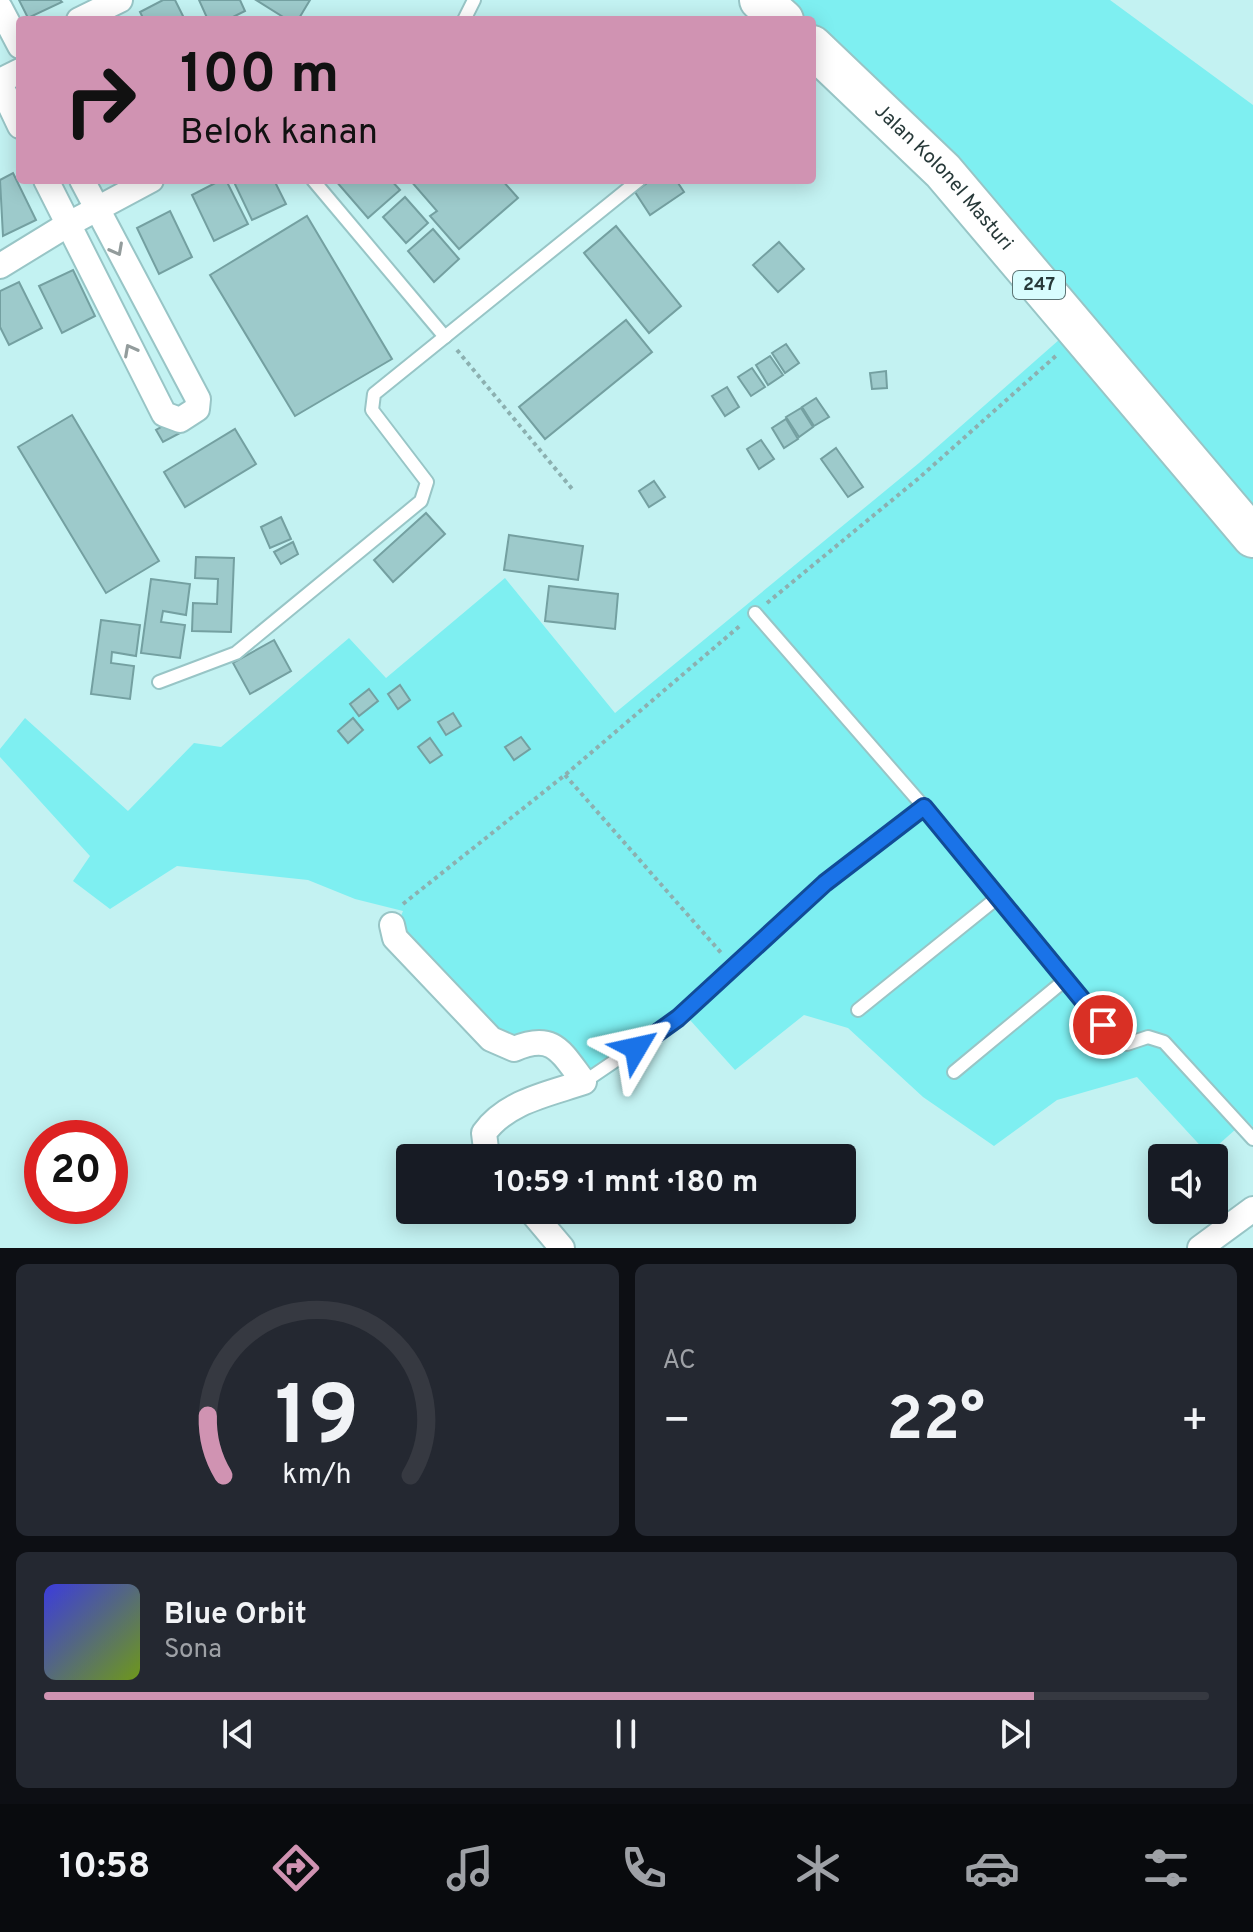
<!DOCTYPE html>
<html lang="id">
<head>
<meta charset="utf-8">
<style>
  :root { --surface:#171b24; --page:#242831; --text:#f1f3f6; --muted:#9ea1a6; --line:#363941; --accent:#d093b2 }
  body { margin:0; font-family:Overpass,sans-serif; background:var(--page); color:var(--text); height:100vh; display:flex; flex-direction:column; font-size:30px; white-space:nowrap }
  * { box-sizing:border-box; margin:0 }
  p { font-size:26px; color:var(--muted) }
  .icon { flex:none; width:44px; height:44px; fill:none; stroke:currentColor; stroke-width:2; stroke-linecap:round; stroke-linejoin:round }
  .map { position:relative; height:1248px; overflow:hidden }
  .drawer { display:flex; flex-direction:column; gap:16px; padding:16px; background:#0d0f14; flex:1 }
  .drawer>* { flex:none }
  .hud { position:absolute; left:16px; top:16px; width:800px; height:168px; border-radius:8px; box-shadow:0 4px 20px #0003; background:#d093b2; color:#111; overflow:hidden }
  .fabs { position:absolute; left:1148px; top:1144px; display:grid; gap:16px }
  .fabs a { display:grid; place-items:center; width:80px; height:80px; border-radius:8px; background:var(--surface); box-shadow:0 4px 20px #0003; font-size:40px }
  .speed { position:absolute; left:24px; top:1120px; display:flex; gap:16px; font-size:40px; font-weight:700; text-align:center }
  .speed>* { display:grid; place-content:center; width:104px; height:104px; border-radius:50%; background:var(--surface); box-shadow:0 4px 20px #0003; line-height:1 }
  .speed .limit { border:12px solid #d22; background:#fff; color:#111 }
  .pin { position:absolute; display:grid; place-items:center; width:68px; height:68px; color:#fff; margin:-34px; border:4px solid #fff; border-radius:50%; box-shadow:0 2px 8px #0007 }
  .me { position:absolute; width:88px; margin:-44px; rotate:54deg; stroke-linejoin:round; filter:drop-shadow(0 0 6px #0008) }
  .turn { display:flex; align-items:center; gap:28px; height:168px; padding:0 32px; font-size:36px }
  .turn .icon { width:104px; height:104px; stroke-width:2.5 }
  .turn b { display:block; font-size:56px; line-height:68px }
  .big { font-size:60px; font-weight:700; line-height:1.1 }
  .drawer .card { flex:1; display:flex; flex-direction:column; justify-content:center; gap:12px; min-width:0; padding:0 28px; border-radius:12px; background:var(--page) }
  .drawer .dial { align-items:center; gap:0 }
  .dial svg { height:208px; overflow:visible; fill:none; stroke:var(--line); stroke-width:7; stroke-linecap:round; text-anchor:middle }
  .dial text { fill:var(--text); stroke:none }
  .song { display:flex; align-items:center; gap:24px }
  .cover { width:96px; height:96px; border-radius:12px; background:linear-gradient(135deg,hsl(240 70% 55%),hsl(80 70% 35%)) }
  .played { height:8px; border-radius:4px; background:linear-gradient(90deg,var(--accent) 85%,var(--line) 85%) }
  .keys { display:flex; justify-content:space-around; direction:ltr }
  .heat { display:flex; justify-content:space-between; align-items:center; font-size:44px; direction:ltr }
  .drawer .tiles { flex:1; display:grid; gap:16px; grid-template-columns:1fr 1fr }
  .card:last-child { grid-column:span 2 }
  .trip { position:absolute; left:396px; top:1144px; width:460px; height:80px; border-radius:8px; background:var(--surface); box-shadow:0 4px 20px #0003; font-weight:700; line-height:80px; text-align:center }
  .tabs { display:flex; height:128px; justify-content:space-around; align-items:center; background:#090b0e; color:var(--muted) }
  .tabs .icon { width:56px; height:56px }
  .tabs .on { color:var(--accent) }
  .tabs b { font-size:36px; color:var(--text) }
  .map>svg:first-child { display:block }
</style>
</head>
<body>
<div class="map">
<svg width="1253" height="1248" viewBox="0 0 1253 1248">
  <rect width="100%" height="100%" fill="#c3f2f2"/>
  <path fill="#7eeff1" d="M 779,0 L 1110,0 L 1253,105 L 1253,1127 L 1246,1120 L 1208,1154 L 1137,1077 L 1057,1100 L 994,1146 L 923,1097 L 848,1028 L 804,1015 L 735,1070 L 690,1020 L 592,1086 L 549,1030 L 507,1043 L 397,926 L 403,911 L 355,899 L 308,880 L 177,866 L 110,909 L 73,881 L 90,856 L 0,757 L 0,749 L 25,718 L 128,811 L 194,743 L 221,747 L 349,638 L 386,678 L 505,578 L 615,713 L 919,463 L 1085,317 L 812,30 L 812,20 L 801,20 Z"/>
  <g fill="#9dcacb" stroke="#74a0a1" stroke-width="2">
    <path d="M 19,0 L 60,0 L 62,2 L 28,18 Z"/>
    <path d="M 163,0 L 175,0 L 185,20 L 144,20 L 140,12 Z"/>
    <path d="M 199,0 L 240,0 L 245,11 L 227,20 L 208,20 Z"/>
    <path d="M 256,0 L 310,0 L 298,20 L 288,20 Z"/>
    <path d="M 13,173 L 36,220 L 3,236 L 0,180 Z"/>
    <path d="M 221,180 L 226,180 L 248,224 L 214,241 L 192,195 Z"/>
    <path d="M 233,180 L 274,180 L 286,204 L 252,220 Z"/>
    <path d="M 335,180 L 391,180 L 400,190 L 368,218 Z"/>
    <path d="M 410,180 L 502,180 L 518,198 L 459,249 L 430,216 L 437,211 Z"/>
    <path d="M 651,180 L 676,180 L 684,192 L 650,215 L 635,192 Z"/>
    <path d="M 405,197 L 428,223 L 406,243 L 383,217 Z"/>
    <path d="M 170,211 L 192,257 L 159,274 L 137,228 Z"/>
    <path d="M 307,216 L 392,359 L 295,416 L 210,275 Z"/>
    <path d="M 616,226 L 681,306 L 649,333 L 584,253 Z"/>
    <path d="M 433,229 L 459,259 L 434,282 L 408,251 Z"/>
    <path d="M 779,242 L 804,269 L 778,292 L 753,265 Z"/>
    <path d="M 73,270 L 95,316 L 62,333 L 39,286 Z"/>
    <path d="M 19,282 L 42,328 L 9,345 L 0,327 L 0,291 Z"/>
    <path d="M 626,320 L 652,352 L 545,439 L 519,407 Z"/>
    <path d="M 786,344 L 799,363 L 785,373 L 772,353 Z"/>
    <path d="M 770,356 L 783,375 L 768,385 L 756,365 Z"/>
    <path d="M 752,368 L 765,387 L 751,396 L 738,377 Z"/>
    <path d="M 886,371 L 887,388 L 872,389 L 870,373 Z"/>
    <path d="M 727,387 L 739,407 L 725,416 L 712,396 Z"/>
    <path d="M 816,398 L 829,417 L 814,426 L 802,407 Z"/>
    <path d="M 801,408 L 813,427 L 799,437 L 786,417 Z"/>
    <path d="M 72,415 L 159,561 L 106,593 L 18,447 Z"/>
    <path d="M 786,419 L 798,439 L 784,448 L 772,428 Z"/>
    <path d="M 174,420 L 180,433 L 163,442 L 156,430 Z"/>
    <path d="M 235,429 L 256,464 L 185,507 L 164,472 Z"/>
    <path d="M 761,440 L 774,459 L 759,469 L 747,449 Z"/>
    <path d="M 836,448 L 863,487 L 848,497 L 821,459 Z"/>
    <path d="M 654,481 L 665,497 L 649,507 L 639,491 Z"/>
    <path d="M 426,513 L 445,534 L 393,582 L 374,560 Z"/>
    <path d="M 281,517 L 291,539 L 270,548 L 261,527 Z"/>
    <path d="M 509,535 L 583,546 L 578,580 L 504,570 Z"/>
    <path d="M 293,542 L 298,554 L 281,564 L 274,552 Z"/>
    <path d="M 196,557 L 234,558 L 231,632 L 192,631 L 193,603 L 217,604 L 218,579 L 195,578 Z"/>
    <path d="M 151,579 L 190,584 L 186,615 L 163,611 L 161,622 L 185,625 L 180,658 L 141,653 Z"/>
    <path d="M 549,586 L 618,594 L 615,629 L 545,621 Z"/>
    <path d="M 101,620 L 140,625 L 136,656 L 112,652 L 111,663 L 134,666 L 130,699 L 91,694 Z"/>
    <path d="M 274,640 L 291,671 L 250,694 L 233,663 Z"/>
    <path d="M 400,685 L 410,700 L 398,709 L 388,694 Z"/>
    <path d="M 369,689 L 378,701 L 359,716 L 350,704 Z"/>
    <path d="M 453,713 L 461,726 L 446,735 L 438,722 Z"/>
    <path d="M 353,718 L 363,730 L 348,743 L 338,731 Z"/>
    <path d="M 521,737 L 530,749 L 514,760 L 505,747 Z"/>
    <path d="M 430,738 L 442,755 L 430,763 L 418,747 Z"/>
  </g>
  <g fill="none" stroke-linecap="round" stroke-linejoin="round">
    <defs>
      <g id="service">
        <path d="M 464,20 L 474,0"/>
        <path d="M 313,180 L 445,337"/>
        <path d="M 755,613 L 924,807 L 1103,1025 L 1127,1044 L 1148,1037 L 1164,1042 L 1253,1139"/>
        <path d="M 159,682 L 236,653 L 421,501 L 427,482 L 372,410 L 374,394 L 639,180"/>
        <path d="M 858,1010 L 997,898"/>
        <path d="M 954,1072 L 1065,980"/>
        <path d="M 584,1082 L 678,1018 L 825,883 L 924,807"/>
      </g>
      <g id="minor">
        <path d="M 0,8 L 20,46"/>
        <path d="M 79,20 L 120,0"/>
        <path d="M 0,81 L 20,71"/>
        <path d="M 0,84 L 20,126"/>
        <path d="M 46,180 L 164,414 L 180,420 L 197,409 L 198,399 L 82,180"/>
        <path d="M 0,266 L 67,225 L 151,180"/>
        <path d="M 392,925 L 395,938 L 491,1039 L 514,1049 C 554,1032 561,1052 584,1082 C 549,1094 507,1101 484,1133 L 486,1149 L 492,1158"/>
        <path d="M 530,1210 L 562,1248"/>
        <path d="M 1200,1248 L 1253,1209"/>
      </g>
      <g id="primary">
        <path d="M 760,0 L 783,20"/>
        <path id="s1" d="M 812,46 L 943,171 L 1253,537"/>
      </g>
    </defs>
    <use href="#service" stroke="#98c5c6" stroke-width="16"/>
    <use href="#minor" stroke="#98c5c6" stroke-width="28"/>
    <use href="#primary" stroke="#98c5c6" stroke-width="44"/>
    <g stroke="#8cb0b0" stroke-width="4" stroke-dasharray="4 4" stroke-linecap="butt">
      <path d="M 457,350 L 573,490"/>
      <path d="M 767,603 L 919,478 L 1058,354"/>
      <path d="M 565,775 L 723,955"/>
      <path d="M 403,904 L 565,775 L 742,624"/>
    </g>
    <use href="#service" stroke="#fff" stroke-width="12"/>
    <use href="#minor" stroke="#fff" stroke-width="24"/>
    <use href="#primary" stroke="#fff" stroke-width="40"/>
  </g>
  <defs><path id="oneway-chevron" d="M-2-3.5L2.5 0L-2 3.5" fill="none" stroke-width="1.6" stroke-linecap="round" stroke-linejoin="round" transform="scale(2)"/></defs>
  <g stroke="#939c9c">
    <use href="#oneway-chevron" transform="translate(117 250) rotate(62)"/>
    <use href="#oneway-chevron" transform="translate(130 350) rotate(-118)"/>
  </g>
  <g fill="none" stroke-linecap="round" stroke-linejoin="round">
    <defs>
      <path id="route" d="M 636,1048 L 678,1018 L 825,883 L 924,807 L 1103,1025"/>
    </defs>
    <use href="#route" stroke="#114b97" stroke-width="20"/>
    <use href="#route" stroke="#1a73e8" stroke-width="14"/>
  </g>
  <g text-anchor="middle" dominant-baseline="central" stroke-width="7" stroke-linejoin="round" paint-order="stroke">
    <rect fill="#d8fdfe" stroke="#5c7474" stroke-width="2" x="1013" y="271" width="52" height="28" rx="6"/>
    <g font-size="18" font-weight="bold" fill="#273939">
      <text x="1039" y="285">247</text>
    </g>
    <g font-size="20" fill="#273939" stroke="#d8fdfe">
      <text stroke="none"><textPath href="#s1" startOffset="186">Jalan Kolonel Masturi</textPath></text>
    </g>
  </g>
</svg>
<div class="fabs">
<a><svg class="icon" aria-label="sound" viewBox="0 0 24 24"><path d="M4 9h4l5-4v14l-5-4H4zM17 9q2 3 0 6"/></svg></a>
</div>
<div class="speed"><div class="limit">20</div></div>
<div class="pin" style="left:1103px;top:1025px;background:#d93025"><svg class="icon" aria-label="arrive" viewBox="0 0 24 24"><path d="M6 21V4h12l-3 4 3 4H6"/></svg></div>
<svg class="me" style="left:636px;top:1048px" viewBox="-20 -20 40 40"><path d="M0-17L14 15 0 8-14 15z" fill="#1a73e8" stroke="#fff" stroke-width="4"/></svg>
<div class="trip">10:59 · 1 mnt · 180 m</div>
<div class="hud">
<div class="turn"><svg class="icon" aria-label="right" viewBox="0 0 24 24"><path d="M7 20v-9h11M14 6l5 5-5 5"/></svg><div><b>100 m</b>Belok kanan</div></div>
</div>
</div>
<section class="drawer">
<div class="tiles">
<div class="card dial"><svg viewBox="0 0 100 80">
<path d="M14 69A42 42 0 1 1 86 69"/>
<path d="M14 69A42 42 0 0 1 8 46" stroke="#d093b2"/>
<text x="50" y="56" font-size="32" font-weight="700">19</text>
<text x="50" y="72" font-size="11">km/h</text>
</svg></div>
<div class="card"><p>AC</p>
<div class="heat"><a>−</a><b class="big">22°</b><a>+</a></div>
</div>
<div class="card">
<div class="song"><i class="cover"></i><div><b>Blue Orbit</b><p>Sona</p></div></div>
<div class="played"></div>
<div class="keys"><svg class="icon" aria-label="previous" viewBox="0 0 24 24"><path d="M18 5L8 12l10 7zM5 5v14"/></svg><svg class="icon" aria-label="pause" viewBox="0 0 24 24"><path d="M8 5v14M16 5v14"/></svg><svg class="icon" aria-label="next" viewBox="0 0 24 24"><path d="M6 5l10 7-10 7zM19 5v14"/></svg></div>
</div>
</div>
</section>
<nav class="tabs">
<b>10:58</b>
<svg class="icon on" aria-label="directions" viewBox="0 0 24 24"><path d="M12 3l9 9-9 9-9-9zM9 14v-3h6M13 9l2 2-2 2"/></svg>
<svg class="icon" aria-label="music" viewBox="0 0 24 24"><path d="M9 18V5l10-2v13"/><circle cx="6" cy="18" r="3"/><circle cx="16" cy="16" r="3"/></svg>
<svg class="icon" aria-label="phone" viewBox="0 0 24 24"><path d="M5 4h4l2 5-3 2q2 4 5 5l2-3 5 2v4C11 20 4 13 5 4z"/></svg>
<svg class="icon" aria-label="climate" viewBox="0 0 24 24"><path d="M12 3v18M4 7l16 10M4 17L20 7"/></svg>
<svg class="icon" aria-label="car" viewBox="0 0 24 24"><path d="M5 17H2v-5l4-1 3-4h7l3 4 3 1v5h-3M9 17h6M6 11h13"/><circle cx="7" cy="17" r="2"/><circle cx="17" cy="17" r="2"/></svg>
<svg class="icon" aria-label="filters" viewBox="0 0 24 24"><path d="M4 7h16M4 17h16"/><circle cx="9" cy="7" r="2"/><circle cx="15" cy="17" r="2"/></svg>
</nav>
</body>
</html>
